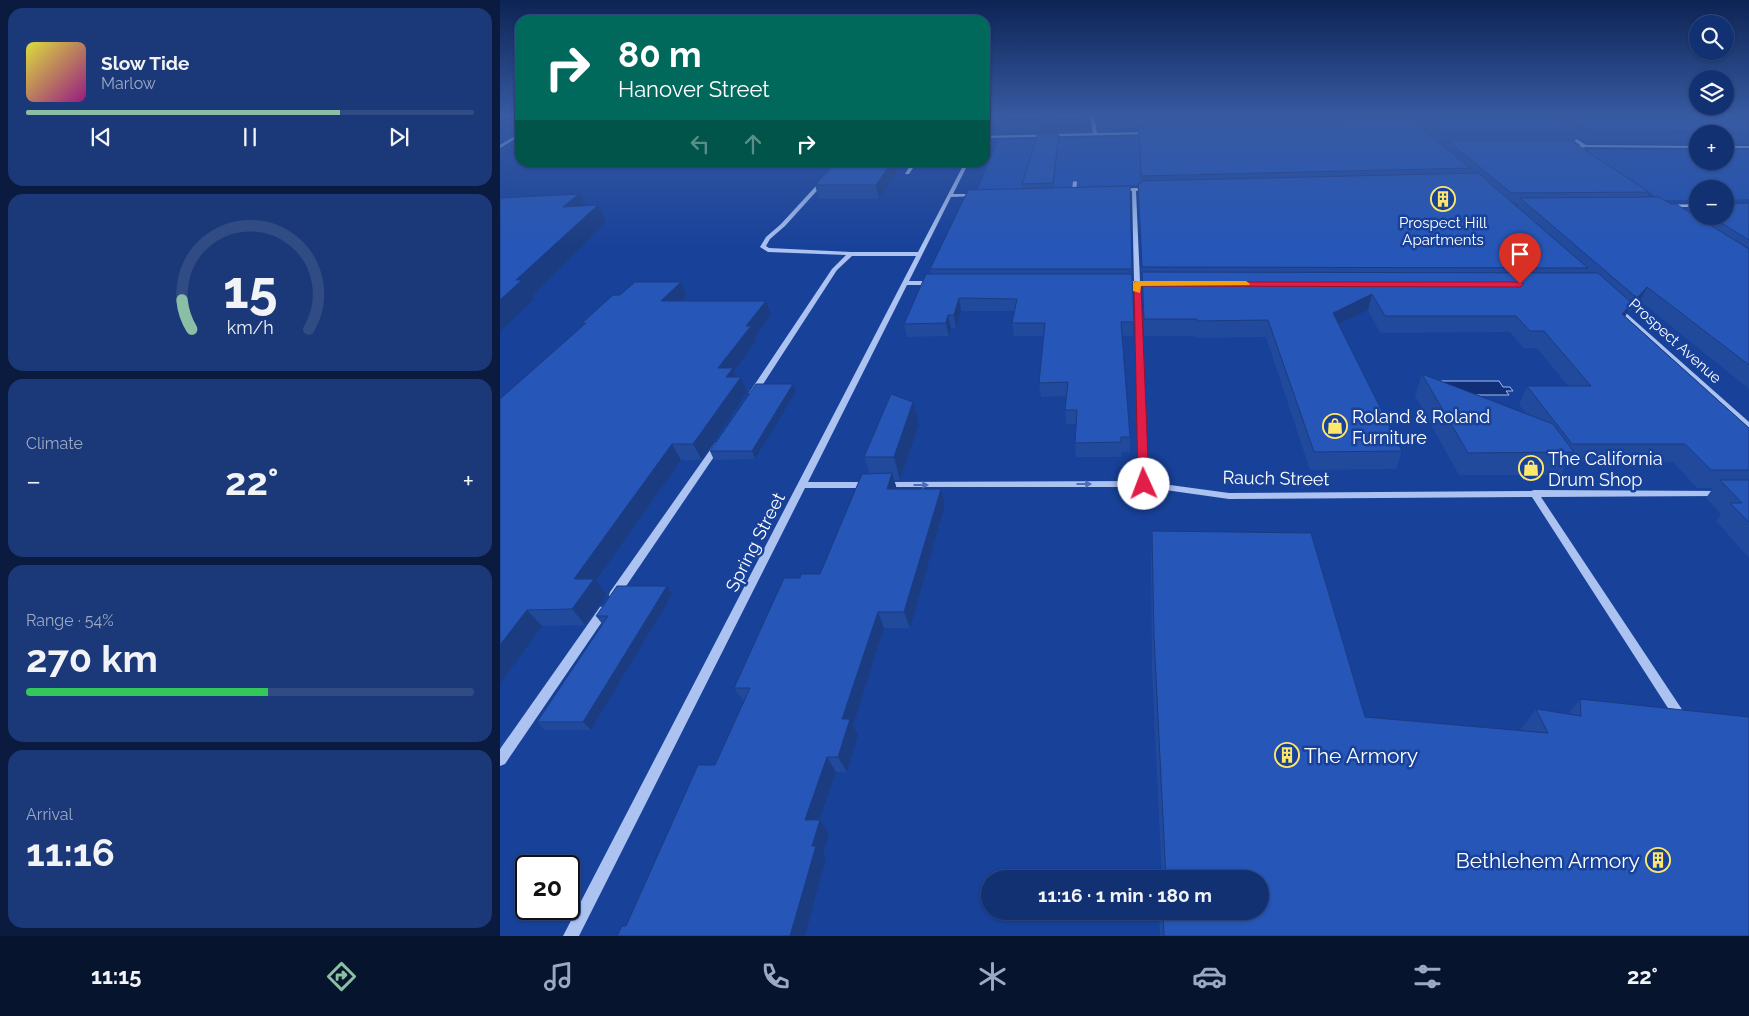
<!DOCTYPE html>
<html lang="en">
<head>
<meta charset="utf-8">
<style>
  :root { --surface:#123173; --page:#1b3978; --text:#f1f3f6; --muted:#9ca9c4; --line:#314c85; --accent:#8abfa5 }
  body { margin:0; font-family:Raleway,sans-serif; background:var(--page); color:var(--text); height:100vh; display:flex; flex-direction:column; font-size:19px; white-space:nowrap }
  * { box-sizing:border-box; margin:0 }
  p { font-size:16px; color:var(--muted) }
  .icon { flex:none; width:28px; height:28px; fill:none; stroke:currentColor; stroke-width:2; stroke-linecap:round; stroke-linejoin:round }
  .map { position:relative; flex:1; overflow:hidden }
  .panel { display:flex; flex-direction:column; gap:8px; padding:8px; background:#0a1b3f; width:500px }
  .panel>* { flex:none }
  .hud { position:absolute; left:15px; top:15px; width:475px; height:152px; border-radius:15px; box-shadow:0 1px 4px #0004,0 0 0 1px var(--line); background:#00695c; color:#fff; overflow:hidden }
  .tools { position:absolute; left:1189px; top:15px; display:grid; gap:10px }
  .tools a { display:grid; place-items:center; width:45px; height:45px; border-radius:50%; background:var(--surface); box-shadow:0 1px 4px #0004,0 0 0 1px var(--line); font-size:25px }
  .speed { position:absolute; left:15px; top:855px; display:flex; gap:10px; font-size:25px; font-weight:700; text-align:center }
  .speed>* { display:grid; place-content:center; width:65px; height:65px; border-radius:50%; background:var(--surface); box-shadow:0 1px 4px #0004,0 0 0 1px var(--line); line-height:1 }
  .speed .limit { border:2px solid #111; border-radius:8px; background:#fff; color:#111 }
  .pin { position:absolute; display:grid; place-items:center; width:42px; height:42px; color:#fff; margin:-51px -21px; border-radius:50% 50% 50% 0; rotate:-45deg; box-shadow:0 0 5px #0007 }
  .pin .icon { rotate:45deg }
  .me { position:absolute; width:55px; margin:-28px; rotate:358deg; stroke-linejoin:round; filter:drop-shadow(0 0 4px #0008) }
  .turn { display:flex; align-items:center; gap:18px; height:105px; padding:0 20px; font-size:22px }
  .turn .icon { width:65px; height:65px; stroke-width:2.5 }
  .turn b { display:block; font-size:35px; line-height:42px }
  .lanes { display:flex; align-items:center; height:48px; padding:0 20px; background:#0003; justify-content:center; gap:25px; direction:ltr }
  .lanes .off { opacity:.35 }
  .big { font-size:38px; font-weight:700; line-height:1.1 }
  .panel .tile { flex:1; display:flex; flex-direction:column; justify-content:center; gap:8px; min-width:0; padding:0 18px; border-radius:15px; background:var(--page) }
  .panel .dial { align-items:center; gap:0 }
  .dial svg { height:130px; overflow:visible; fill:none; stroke:var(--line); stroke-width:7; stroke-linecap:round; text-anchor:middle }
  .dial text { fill:var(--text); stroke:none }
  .song { display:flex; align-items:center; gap:15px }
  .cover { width:60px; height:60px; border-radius:8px; background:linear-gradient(135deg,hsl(60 70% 55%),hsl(310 70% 35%)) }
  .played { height:5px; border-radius:2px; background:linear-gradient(90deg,var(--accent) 70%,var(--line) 70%) }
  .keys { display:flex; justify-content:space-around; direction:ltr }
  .heat { display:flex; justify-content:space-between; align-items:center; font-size:28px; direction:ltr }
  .charge { height:8px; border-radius:4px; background:linear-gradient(90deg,#34c759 54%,var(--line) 0) }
  .trip { position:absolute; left:481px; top:870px; width:288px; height:50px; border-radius:25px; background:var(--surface); box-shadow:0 1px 4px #0004,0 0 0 1px var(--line); font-weight:700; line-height:50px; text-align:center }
  .dock { display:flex; height:80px; justify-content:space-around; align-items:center; background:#07142e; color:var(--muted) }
  .dock .icon { width:35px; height:35px }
  .dock .selected { color:var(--accent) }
  .dock b { font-size:22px; color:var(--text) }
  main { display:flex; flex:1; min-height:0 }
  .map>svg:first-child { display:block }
</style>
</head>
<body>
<main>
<section class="panel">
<div class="tile">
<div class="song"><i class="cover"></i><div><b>Slow Tide</b><p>Marlow</p></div></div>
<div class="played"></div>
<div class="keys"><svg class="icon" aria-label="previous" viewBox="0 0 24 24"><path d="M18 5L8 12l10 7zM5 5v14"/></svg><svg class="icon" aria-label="pause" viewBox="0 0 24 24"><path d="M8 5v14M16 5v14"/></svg><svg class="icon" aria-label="next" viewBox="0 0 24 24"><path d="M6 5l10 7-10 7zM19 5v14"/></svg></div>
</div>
<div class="tile dial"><svg viewBox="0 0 100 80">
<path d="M14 69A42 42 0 1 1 86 69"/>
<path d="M14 69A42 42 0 0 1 8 51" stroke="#8abfa5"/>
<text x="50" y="56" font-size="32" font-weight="700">15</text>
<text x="50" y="72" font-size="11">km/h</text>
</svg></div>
<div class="tile"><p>Climate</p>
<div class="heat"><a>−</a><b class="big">22°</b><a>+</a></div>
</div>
<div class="tile"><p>Range · 54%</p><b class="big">270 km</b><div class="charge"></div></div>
<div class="tile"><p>Arrival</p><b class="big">11:16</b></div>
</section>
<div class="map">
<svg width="1249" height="936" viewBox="0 0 1249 936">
  <rect width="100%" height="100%" fill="#184199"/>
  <g fill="#2051b2">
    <path d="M 639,137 L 641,185 L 477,191 L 499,140 Z"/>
    <path d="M 1090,150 L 1197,150 L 1198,161 L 1225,161 L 1225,150 L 1249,150 L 1249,199 L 1225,200 L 1225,189 L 1198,189 L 1197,200 L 1161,200 L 1087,153 Z"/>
  </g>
  <path fill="#102f76" stroke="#9fbcf4" d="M 941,381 L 999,381 L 1003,387 L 1010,387 L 1013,391 L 1006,391 L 1009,395 L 949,395 Z"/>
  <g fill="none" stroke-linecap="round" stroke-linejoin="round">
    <g fill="#acc3f1" fill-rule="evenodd">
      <path d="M 485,116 L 489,116 L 487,122 L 485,123 Z"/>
      <path d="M 590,116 L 594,116 L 597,133 L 649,132 L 651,133 L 649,134 L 485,138 L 485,136 L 593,133 Z"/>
      <path d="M 20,133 L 20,136 L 0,148 L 0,145 Z"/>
      <path d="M 1065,133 L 1067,133 L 1086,145 L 1198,146 L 1198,148 L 1085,147 L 1078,150 L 1079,152 L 1077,153 L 1073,150 L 1080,145 L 1065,135 Z"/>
      <rect x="1225" y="146" width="24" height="2"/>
      <path d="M 338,162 L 343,162 L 285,226 L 270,239 L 266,246 L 269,248 L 351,252 L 418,252 L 465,162 L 469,162 L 453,194 L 477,194 L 479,195 L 477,196 L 451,197 L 409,281 L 432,281 L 435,283 L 432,285 L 407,285 L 308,482 L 370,482 L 374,485 L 370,488 L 305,488 L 79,936 L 63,936 L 416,256 L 352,256 L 337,270 L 256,395 L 250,395 L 249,393 L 332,269 L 346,255 L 268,252 L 260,247 L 266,237 L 281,224 Z"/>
      <path d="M 412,162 L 417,162 L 409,174 L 405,174 Z"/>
      <path d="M 575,181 L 577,182 L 576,191 L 574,192 L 572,191 L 573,182 Z"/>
      <path d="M 634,188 L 649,188 L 651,189 L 649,190 L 636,191 L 640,281 L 652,281 L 655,283 L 652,285 L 640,285 L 648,482 L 729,493 L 1031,491 L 1034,490 L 1224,491 L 1226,493 L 1221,496 L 1041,497 L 1185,714 L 1187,718 L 1185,722 L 1181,724 L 1177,722 L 1032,497 L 729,499 L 644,487 L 382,487 L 381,485 L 385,482 L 639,481 L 634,285 L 620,285 L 617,283 L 620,281 L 634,281 L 632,191 L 620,191 L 618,190 Z"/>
      <path d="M 1198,204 L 1198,207 L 1166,207 L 1164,206 L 1166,205 Z"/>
      <path d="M 1117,305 L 1249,422 L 1249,428 L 1246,428 L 1115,308 L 1114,307 Z"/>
      <path d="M 218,442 L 222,445 L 118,598 L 114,599 L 110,598 L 109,595 L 110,592 L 215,443 Z"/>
      <path d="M 104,606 L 108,607 L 109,610 L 108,613 L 5,764 L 0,766 L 0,749 L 100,607 Z"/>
    </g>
  </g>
  <g fill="#214a9d" fill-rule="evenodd">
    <path d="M 488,116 L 590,116 L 590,128 L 541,133 L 541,131 L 499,132 L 498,123 L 489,123 Z"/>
    <path d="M 596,116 L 907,116 L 906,120 L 917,124 L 909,116 L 1249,116 L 1249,144 L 1225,144 L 1225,134 L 1198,134 L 1198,144 L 1088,143 L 1077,137 L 1074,143 L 1149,192 L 1146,197 L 1171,204 L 1186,211 L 1190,204 L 1198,204 L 1198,216 L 1225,216 L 1249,203 L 1249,389 L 1140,301 L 1130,312 L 1128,311 L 1125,316 L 1249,428 L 1249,558 L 1216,521 L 1221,514 L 1206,498 L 1213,488 L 1197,488 L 1173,462 L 1068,462 L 1061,475 L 959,475 L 915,396 L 922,374 L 1027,415 L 1019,404 L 1027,386 L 1068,386 L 1037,348 L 1023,348 L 1010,332 L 880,333 L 868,310 L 839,325 L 902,451 L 896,469 L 810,470 L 766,337 L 696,338 L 696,336 L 644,336 L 638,195 L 638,184 L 641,184 L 638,127 L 598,128 ZM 807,117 L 813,123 L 806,123 ZM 940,143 L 946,143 L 945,147 ZM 1013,203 L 1018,203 L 1017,207 Z"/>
    <path d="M 559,138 L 553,188 L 630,186 L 633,336 L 622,336 L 630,437 L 630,452 L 622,452 L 621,457 L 576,457 L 575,443 L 576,424 L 566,424 L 565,410 L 567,396 L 541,397 L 539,383 L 544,336 L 514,336 L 512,323 L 514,311 L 461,311 L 456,328 L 451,328 L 449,336 L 407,337 L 404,324 L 431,274 L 430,269 L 522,189 L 522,184 Z"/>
    <path d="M 403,162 L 379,199 L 319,199 L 315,185 Z"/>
    <path d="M 181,282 L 187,295 L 182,301 L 271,315 L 255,337 L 256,341 L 234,371 L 237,377 L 241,377 L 247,392 L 202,460 L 181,460 L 96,581 L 107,595 L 85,625 L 42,626 L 0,684 L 0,399 L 83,325 L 82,323 Z"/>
    <path d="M 293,384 L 296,392 L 255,459 L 214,460 L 210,451 Z"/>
    <path d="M 413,402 L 419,424 L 400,480 L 394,480 L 397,489 L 441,489 L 445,505 L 410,628 L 384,628 L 353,726 L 358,735 L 347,772 L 336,772 L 320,820 L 329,834 L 323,855 L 326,859 L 305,936 L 117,936 L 126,926 L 215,765 L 244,702 L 234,688 L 300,578 L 320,574 L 370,474 L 364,457 Z"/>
    <path d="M 652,531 L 865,717 L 1020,730 L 1036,709 L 1068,714 L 1080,699 L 1249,936 L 660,936 L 659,911 L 760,911 L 760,879 L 662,879 L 652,671 L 651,564 Z"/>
    <path d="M 172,595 L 91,730 L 45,730 L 37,722 L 103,625 L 96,616 Z"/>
  </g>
  <g fill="#1b3c80">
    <path d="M 590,117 L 590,128 L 541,133 L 540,121 Z"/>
    <path d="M 559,133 L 559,138 L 553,189 L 553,183 Z"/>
    <path d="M 392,162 L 403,162 L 379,199 L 376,185 Z"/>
    <path d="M 79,194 L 88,210 L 63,207 Z"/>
    <path d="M 98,205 L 106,222 L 32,296 L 34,299 L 0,332 L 0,300 L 16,280 Z"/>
    <path d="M 181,282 L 187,295 L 168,316 L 161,301 Z"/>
    <path d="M 1147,287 L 1140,301 L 1130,312 L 1137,298 Z"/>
    <path d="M 872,294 L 868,310 L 830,329 L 833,313 Z"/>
    <path d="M 459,298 L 461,311 L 456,328 L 454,315 Z"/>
    <path d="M 266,301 L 271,315 L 255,337 L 256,341 L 234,371 L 238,380 L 241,377 L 247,392 L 202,460 L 193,444 L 218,368 L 246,326 Z"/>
    <path d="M 1132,303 L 1124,319 L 1122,314 Z"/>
    <path d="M 448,315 L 451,328 L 449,336 L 446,323 Z"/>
    <path d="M 293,384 L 296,392 L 255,459 L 252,451 Z"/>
    <path d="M 413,402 L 419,424 L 400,480 L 394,457 Z"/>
    <path d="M 172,444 L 181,460 L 96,581 L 107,595 L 85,625 L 72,609 L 74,579 Z"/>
    <path d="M 392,473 L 397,490 L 387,489 Z"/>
    <path d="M 441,489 L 445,505 L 410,628 L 404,612 Z"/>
    <path d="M 167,586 L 172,595 L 91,730 L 83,722 Z"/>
    <path d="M 27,610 L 42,626 L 0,684 L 0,645 Z"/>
    <path d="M 378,612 L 384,628 L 353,726 L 358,735 L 347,772 L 338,757 L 342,719 Z"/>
    <path d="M 327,757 L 336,772 L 315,834 L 305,820 Z"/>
    <path d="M 320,820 L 329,834 L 323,855 L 326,859 L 305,936 L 290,936 L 312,846 Z"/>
  </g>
  <g fill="#2656b7" stroke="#1b3c80">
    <path d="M 499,116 L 590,116 L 590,117 L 540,121 L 540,119 L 498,120 Z"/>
    <path d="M 638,116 L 729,116 L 639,118 Z"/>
    <path d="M 924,116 L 1054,116 L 1079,131 L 940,131 Z"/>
    <path d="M 1066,116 L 1247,116 L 1249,117 L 1249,132 L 1092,131 Z"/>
    <path d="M 912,120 L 970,168 L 641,176 L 639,127 Z"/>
    <path d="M 538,133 L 559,133 L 553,183 L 522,184 Z"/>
    <path d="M 947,140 L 1070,140 L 1149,192 L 1011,193 Z"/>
    <path d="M 336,162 L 392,162 L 376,185 L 315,185 Z"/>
    <path d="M 978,173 L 1088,268 L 642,267 L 638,184 L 641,183 L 641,181 Z"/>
    <path d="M 630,186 L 632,269 L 430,269 L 468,190 Z"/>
    <path d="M 79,194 L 63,207 L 98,205 L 16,280 L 22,280 L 0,300 L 0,198 Z"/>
    <path d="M 1159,197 L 1171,204 L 1176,204 L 1249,249 L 1249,365 L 1147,287 L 1137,298 L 1020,198 Z"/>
    <path d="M 1249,203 L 1249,240 L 1210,216 L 1225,216 L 1225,204 Z"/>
    <path d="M 1190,204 L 1198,204 L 1198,209 Z"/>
    <path d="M 642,272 L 1098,273 L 1132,303 L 1122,314 L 1249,428 L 1249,470 L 1211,470 L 1185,444 L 1072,444 L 1027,386 L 1091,386 L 1044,331 L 1030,331 L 1016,316 L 885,316 L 872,294 L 833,313 L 902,451 L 814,452 L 768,320 L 697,321 L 697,319 L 644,319 Z"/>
    <path d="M 426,274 L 632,274 L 634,322 L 621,322 L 630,437 L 621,437 L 621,442 L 575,443 L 577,410 L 565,410 L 568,382 L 539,383 L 545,323 L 512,323 L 517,299 L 459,298 L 454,315 L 448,315 L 446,323 L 404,324 Z"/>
    <path d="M 135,282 L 181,282 L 161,301 L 266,301 L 246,326 L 251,326 L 218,368 L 233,368 L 226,377 L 241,377 L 193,444 L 172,444 L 74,579 L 94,579 L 72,609 L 27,610 L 0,645 L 0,399 L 86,323 L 82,323 L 113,295 L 120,295 Z"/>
    <path d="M 922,374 L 1053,424 L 1074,452 L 968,453 Z"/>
    <path d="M 256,384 L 293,384 L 252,451 L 210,451 Z"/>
    <path d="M 391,394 L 413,402 L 394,457 L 364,457 Z"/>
    <path d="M 392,473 L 387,489 L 441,489 L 404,612 L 378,612 L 342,719 L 350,719 L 338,757 L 327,757 L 305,820 L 320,820 L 312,846 L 316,846 L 290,936 L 117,936 L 122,926 L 126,926 L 198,765 L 215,765 L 250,688 L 234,688 L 284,578 L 300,578 L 301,574 L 320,574 L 362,474 Z"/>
    <path d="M 1220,480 L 1249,480 L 1249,522 L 1230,503 L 1242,503 Z"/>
    <path d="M 652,531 L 811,533 L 865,717 L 1048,733 L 1036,709 L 1081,716 L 1080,699 L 1249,717 L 1249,936 L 664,936 L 663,911 L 760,911 L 760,879 L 666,879 L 654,637 Z"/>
    <path d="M 117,586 L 167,586 L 83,722 L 37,722 L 108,616 L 96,616 Z"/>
  </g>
  <defs><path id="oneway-solid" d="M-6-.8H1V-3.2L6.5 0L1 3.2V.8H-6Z" transform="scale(1.25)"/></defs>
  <g fill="#4c6eb8">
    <use href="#oneway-solid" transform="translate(584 484)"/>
    <use href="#oneway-solid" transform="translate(421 485)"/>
  </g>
  <linearGradient id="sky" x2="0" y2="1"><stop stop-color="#0d2454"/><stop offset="0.47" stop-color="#375aa2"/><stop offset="1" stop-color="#375aa2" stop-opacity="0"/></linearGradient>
  <rect width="1249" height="247" fill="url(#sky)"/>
  <path fill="#e11d48" stroke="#92132f" d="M 634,282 L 1020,282 L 1024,284 L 1020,287 L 641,286 L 649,484 L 644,488 L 638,484 Z"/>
  <path fill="#f59e0b" d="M 746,281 L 750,284 L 749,285 L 641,286 L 640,293 L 633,291 L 633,283 L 637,281 Z"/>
  <defs>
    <symbol id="building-ring" viewBox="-11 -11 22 22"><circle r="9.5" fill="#184199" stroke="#ffe66c" stroke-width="1.5"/><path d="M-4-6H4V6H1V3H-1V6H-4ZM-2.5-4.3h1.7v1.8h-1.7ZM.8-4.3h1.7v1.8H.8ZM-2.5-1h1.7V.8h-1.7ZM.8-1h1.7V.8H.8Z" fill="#ffe66c"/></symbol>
    <symbol id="shop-ring" viewBox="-11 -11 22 22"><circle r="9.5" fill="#184199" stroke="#ffe66c" stroke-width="1.5"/><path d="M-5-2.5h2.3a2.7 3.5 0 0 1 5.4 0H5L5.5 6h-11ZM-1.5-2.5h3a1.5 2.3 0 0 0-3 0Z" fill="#ffe66c"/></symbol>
  </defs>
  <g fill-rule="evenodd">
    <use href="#building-ring" x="929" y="185" width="28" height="28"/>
    <use href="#shop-ring" x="821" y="412" width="28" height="28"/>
    <use href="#shop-ring" x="1017" y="454" width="28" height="28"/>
    <use href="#building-ring" x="773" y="741" width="28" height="28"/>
    <use href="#building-ring" x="1144" y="846" width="28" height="28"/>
  </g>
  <g text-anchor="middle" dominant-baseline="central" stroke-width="5" stroke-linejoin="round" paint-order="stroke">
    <g font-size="15" fill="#fff" stroke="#184199">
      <text x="943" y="223">Prospect Hill<tspan x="943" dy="17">Apartments</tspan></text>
    </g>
    <g font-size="15" fill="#fff" stroke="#184199">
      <text transform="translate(1175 341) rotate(42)">Prospect Avenue</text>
    </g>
    <g font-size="18" fill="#fff" stroke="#184199" text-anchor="start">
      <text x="852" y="416">Roland &amp; Roland<tspan x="852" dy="21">Furniture</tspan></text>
      <text x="1048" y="458">The California<tspan x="1048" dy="21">Drum Shop</tspan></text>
    </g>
    <g font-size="18" fill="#fff" stroke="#184199">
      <text transform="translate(776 478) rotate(1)">Rauch Street</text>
      <text transform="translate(255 542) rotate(-63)">Spring Street</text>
    </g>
    <g font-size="21" fill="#fff" stroke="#184199" text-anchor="start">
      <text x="804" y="755">The Armory</text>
      <text x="1140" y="860" text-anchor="end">Bethlehem Armory</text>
    </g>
  </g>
</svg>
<div class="tools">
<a><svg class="icon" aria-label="search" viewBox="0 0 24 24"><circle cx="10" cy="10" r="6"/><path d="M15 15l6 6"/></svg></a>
<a><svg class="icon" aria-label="layers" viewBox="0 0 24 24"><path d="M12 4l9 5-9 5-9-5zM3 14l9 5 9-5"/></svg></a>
<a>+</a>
<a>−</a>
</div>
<div class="speed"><div class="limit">20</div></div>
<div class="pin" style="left:1020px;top:284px;background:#d93025"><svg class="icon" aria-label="arrive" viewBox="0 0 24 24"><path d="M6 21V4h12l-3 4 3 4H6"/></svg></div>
<svg class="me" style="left:644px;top:484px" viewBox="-20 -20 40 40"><circle r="19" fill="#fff"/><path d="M0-13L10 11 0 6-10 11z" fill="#e11d48"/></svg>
<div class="trip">11:16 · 1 min · 180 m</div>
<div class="hud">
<div class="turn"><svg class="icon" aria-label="right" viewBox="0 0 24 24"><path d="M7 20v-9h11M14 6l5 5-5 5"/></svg><div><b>80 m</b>Hanover Street</div></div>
<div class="lanes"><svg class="icon off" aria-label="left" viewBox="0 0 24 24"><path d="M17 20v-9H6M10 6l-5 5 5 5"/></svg><svg class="icon off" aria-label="ahead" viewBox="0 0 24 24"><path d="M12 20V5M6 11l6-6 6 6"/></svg><svg class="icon" aria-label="right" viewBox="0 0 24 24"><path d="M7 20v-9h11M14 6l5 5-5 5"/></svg></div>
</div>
</div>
</main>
<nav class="dock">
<b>11:15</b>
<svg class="icon selected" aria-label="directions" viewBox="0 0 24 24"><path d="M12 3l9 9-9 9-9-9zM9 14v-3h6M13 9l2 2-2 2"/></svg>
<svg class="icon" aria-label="music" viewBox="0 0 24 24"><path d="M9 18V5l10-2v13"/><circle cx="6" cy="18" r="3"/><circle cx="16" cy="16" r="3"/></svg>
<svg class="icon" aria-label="phone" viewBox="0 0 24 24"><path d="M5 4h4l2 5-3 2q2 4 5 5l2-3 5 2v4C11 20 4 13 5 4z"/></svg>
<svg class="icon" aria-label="climate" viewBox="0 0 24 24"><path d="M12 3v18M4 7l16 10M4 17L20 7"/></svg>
<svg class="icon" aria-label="car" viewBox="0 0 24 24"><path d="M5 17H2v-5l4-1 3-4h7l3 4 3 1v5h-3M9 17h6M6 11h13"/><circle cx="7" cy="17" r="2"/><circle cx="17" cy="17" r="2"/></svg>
<svg class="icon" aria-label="filters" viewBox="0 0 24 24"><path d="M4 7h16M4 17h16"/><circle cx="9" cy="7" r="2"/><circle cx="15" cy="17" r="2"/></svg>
<b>22°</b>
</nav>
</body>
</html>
